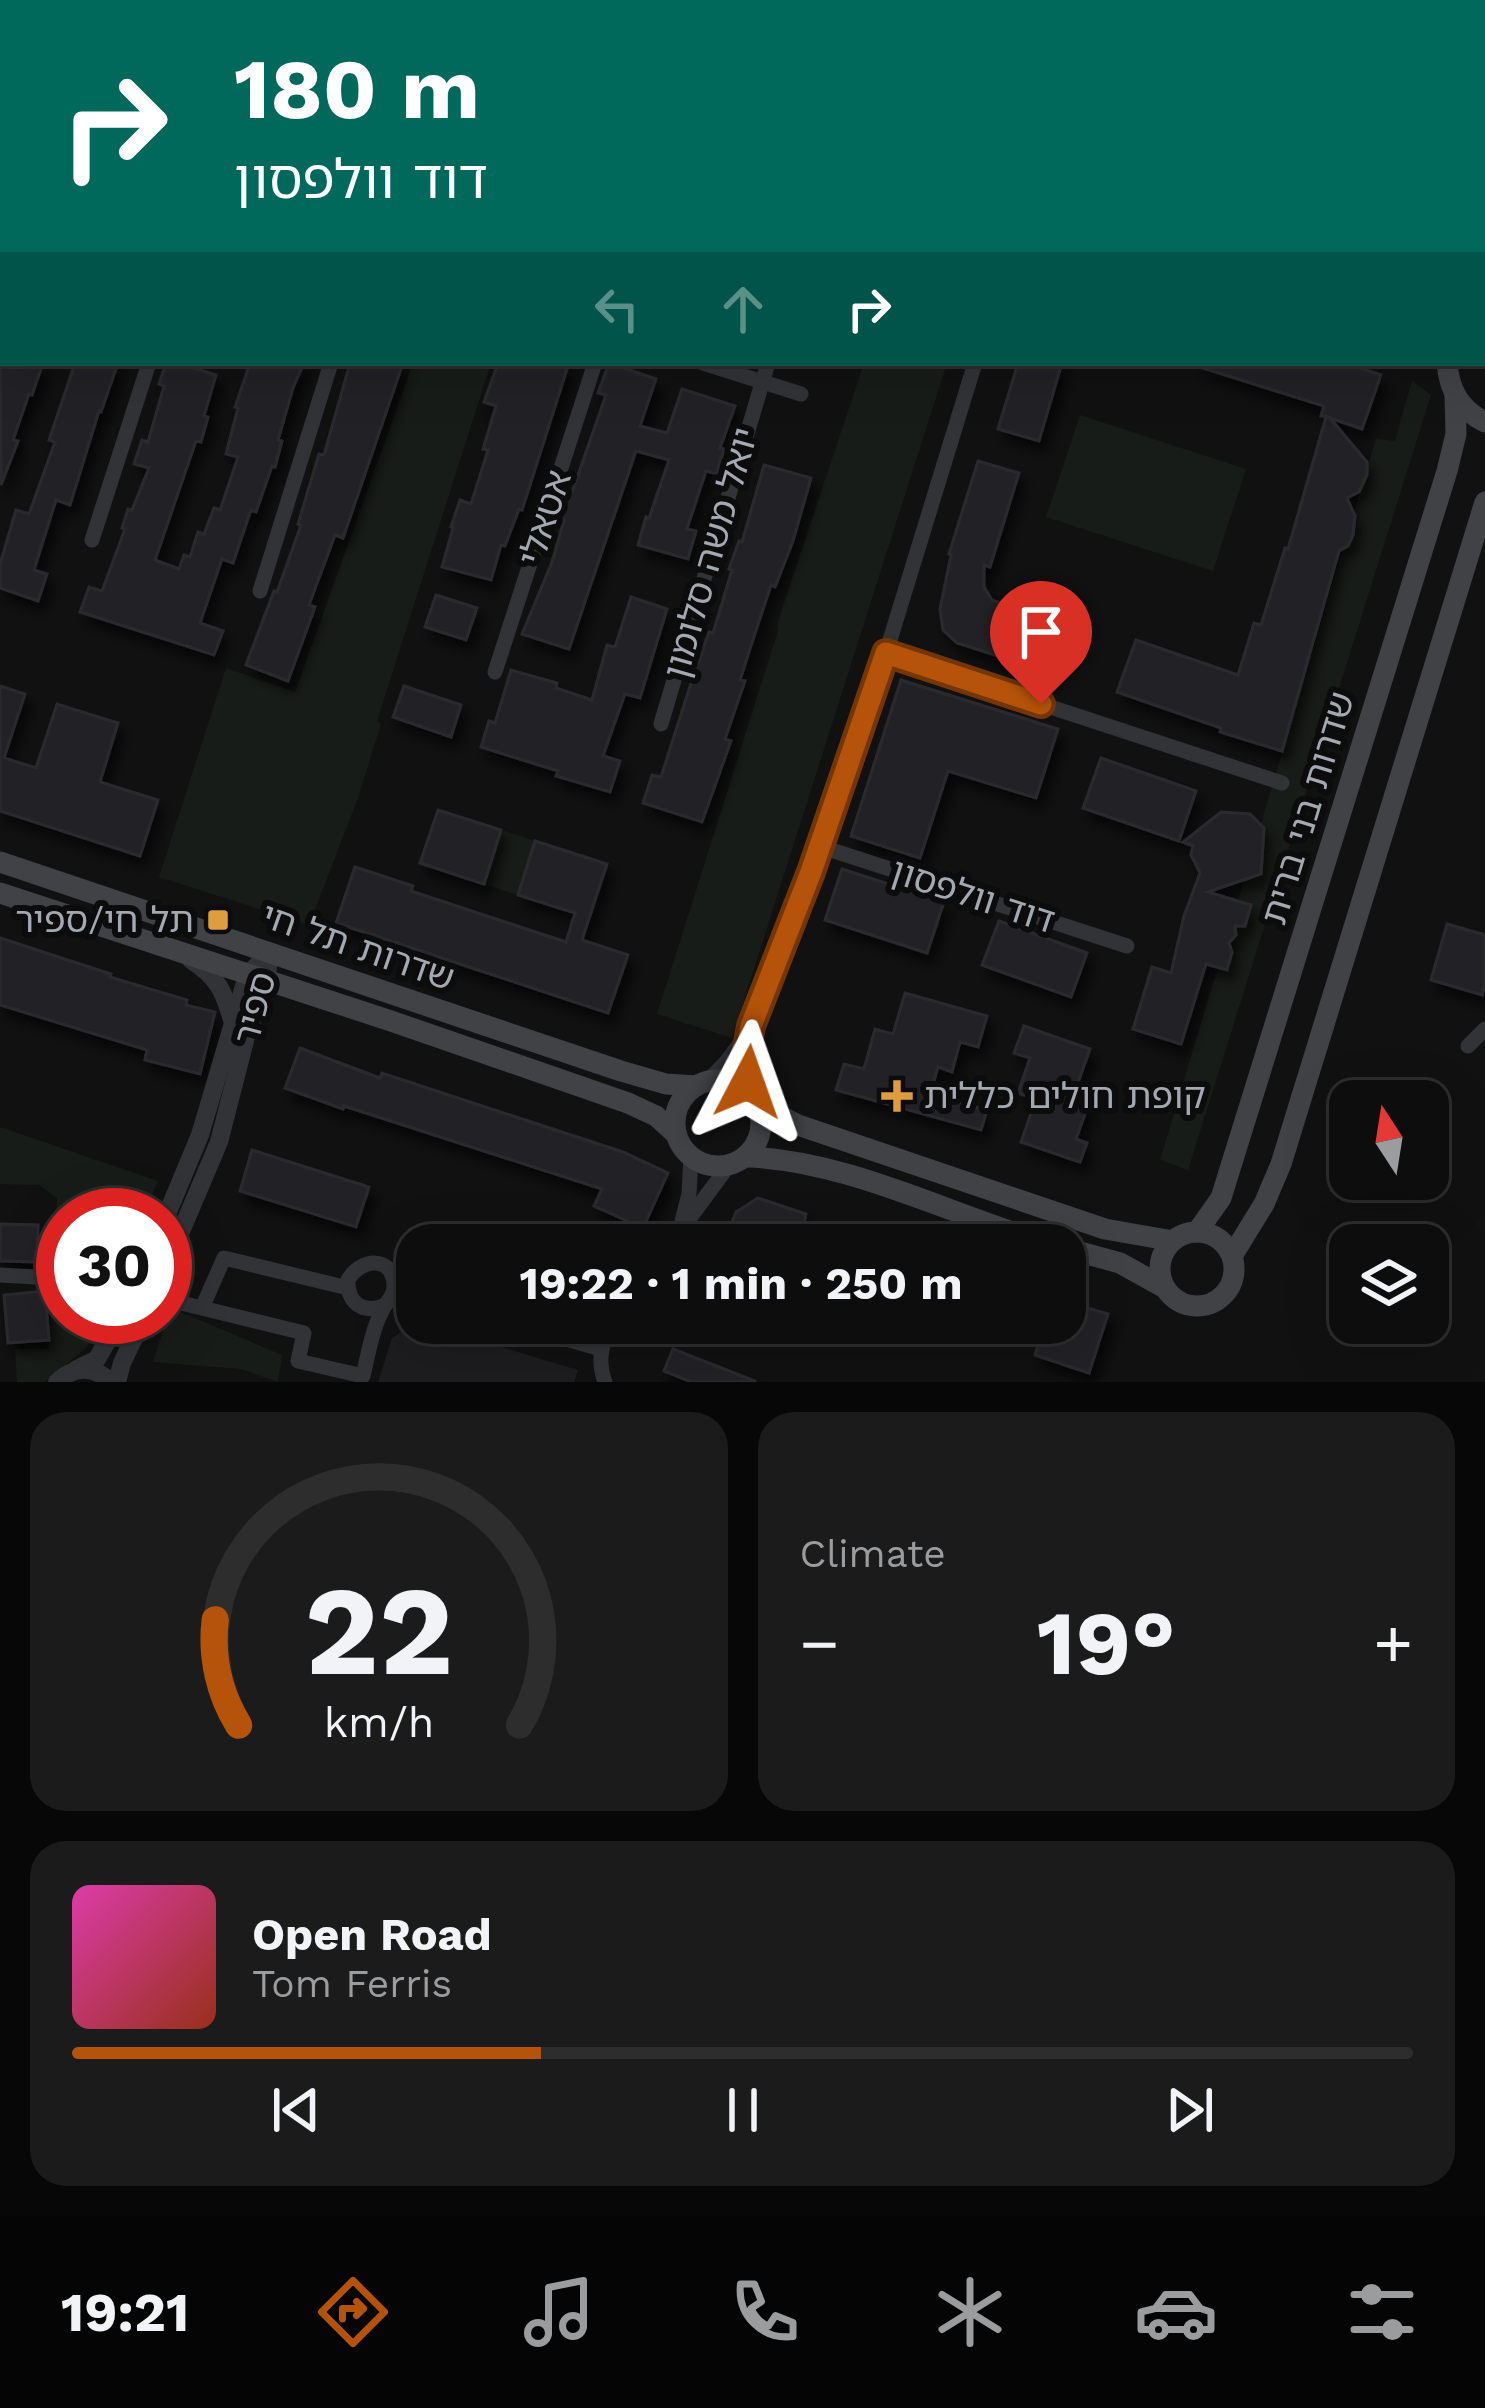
<!DOCTYPE html>
<html lang="en">
<head>
<meta charset="utf-8">
<style>
  :root { --surface:#0d0d0e; --page:#1b1b1c; --text:#f1f3f6; --muted:#9a9c9e; --line:#2d2d2e; --accent:#b45309 }
  body { margin:0; font-family:"Work Sans","Noto Sans Hebrew",sans-serif; background:var(--page); color:var(--text); height:100vh; display:flex; flex-direction:column; font-size:45px; white-space:nowrap }
  * { box-sizing:border-box; margin:0 }
  p { font-size:39px; color:var(--muted) }
  .icon { flex:none; width:66px; height:66px; fill:none; stroke:currentColor; stroke-width:2; stroke-linecap:round; stroke-linejoin:round }
  .map { position:relative; height:1382px; overflow:hidden }
  .panel { display:flex; flex-direction:column; gap:30px; padding:30px; background:#070708; flex:1 }
  .panel>* { flex:none }
  .banner { position:absolute; left:0px; top:0px; width:1485px; height:366px; box-shadow:0 12px 48px #0002,0 0 0 3px var(--line); background:#00695c; color:#fff; overflow:hidden }
  .needle { width:78px; rotate:348deg }
  .tools { position:absolute; left:1329px; top:1080px; display:grid; gap:24px }
  .tools a { display:grid; place-items:center; width:120px; height:120px; border-radius:24px; background:var(--surface); box-shadow:0 12px 48px #0002,0 0 0 3px var(--line); font-size:60px }
  .speed { position:absolute; left:36px; top:1188px; display:flex; gap:24px; font-size:60px; font-weight:700; text-align:center }
  .speed>* { display:grid; place-content:center; width:156px; height:156px; border-radius:50%; background:var(--surface); box-shadow:0 12px 48px #0002,0 0 0 3px var(--line); line-height:1 }
  .speed .limit { border:18px solid #d22; background:#fff; color:#111 }
  .pin { position:absolute; display:grid; place-items:center; width:102px; height:102px; color:#fff; margin:-123px -51px; border-radius:50% 50% 50% 0; rotate:-45deg; box-shadow:0 0 12px #0007 }
  .pin .icon { rotate:45deg }
  .me { position:absolute; width:132px; margin:-66px; rotate:4deg; stroke-linejoin:round; filter:drop-shadow(0 0 9px #0008) }
  .turn { display:flex; align-items:center; gap:42px; height:252px; padding:0 36px; font-size:54px }
  .turn .icon { width:156px; height:156px; stroke-width:2.5 }
  .turn b { display:block; font-size:84px; line-height:102px }
  .lanes { display:flex; align-items:center; height:114px; padding:0 36px; background:#0003; justify-content:center; gap:60px; direction:ltr }
  .lanes .off { opacity:.35 }
  .big { font-size:90px; font-weight:700; line-height:1.1 }
  .panel .tile { flex:1; display:flex; flex-direction:column; justify-content:center; gap:18px; min-width:0; padding:0 42px; border-radius:36px; background:var(--page) }
  .panel .dial { align-items:center; gap:0 }
  .dial svg { height:312px; overflow:visible; fill:none; stroke:var(--line); stroke-width:7; stroke-linecap:round; text-anchor:middle }
  .dial text { fill:var(--text); stroke:none }
  .song { display:flex; align-items:center; gap:36px }
  .cover { width:144px; height:144px; border-radius:18px; background:linear-gradient(135deg,hsl(320 70% 55%),hsl(10 70% 35%)) }
  .played { height:12px; border-radius:6px; background:linear-gradient(90deg,var(--accent) 35%,var(--line) 35%) }
  .keys { display:flex; justify-content:space-around; direction:ltr }
  .heat { display:flex; justify-content:space-between; align-items:center; font-size:66px; direction:ltr }
  .panel .tiles { flex:1; display:grid; gap:30px; grid-template-columns:1fr 1fr }
  .tile:last-child { grid-column:span 2 }
  .trip { position:absolute; left:396px; top:1224px; width:690px; height:120px; border-radius:36px; background:var(--surface); box-shadow:0 12px 48px #0002,0 0 0 3px var(--line); font-weight:700; line-height:120px; text-align:center }
  .dock { display:flex; height:192px; justify-content:space-around; align-items:center; background:#050506; color:var(--muted) }
  .dock .icon { width:84px; height:84px }
  .dock .on { color:var(--accent) }
  .dock b { font-size:54px; color:var(--text) }
  .map>svg:first-child { display:block }
</style>
</head>
<body>
<div class="map">
<svg width="1485" height="1382" viewBox="0 0 1485 1382">
  <defs>
    <filter id="shadow"><feDropShadow dx="6" dy="10" stdDeviation="6" flood-color="#0009"/></filter>
  </defs>
  <rect width="100%" height="100%" fill="#111112"/>
  <path fill="#1d1d1f" d="M 425,1324 L 578,1370 L 574,1382 L 378,1382 L 392,1338 L 404,1330 Z"/>
  <g fill="#181c18">
    <path d="M 413,363 L 491,363 L 377,721 L 381,724 L 358,798 L 309,925 L 159,877 L 226,668 L 295,692 Z"/>
    <path d="M 864,363 L 947,363 L 732,1038 L 657,1014 L 778,631 L 778,621 Z"/>
    <path d="M 1412,381 L 1431,395 L 1188,1170 L 1160,1160 L 1376,439 L 1395,441 Z"/>
    <path d="M 1080,415 L 1246,469 L 1213,571 L 1046,517 Z"/>
    <path d="M 502,830 L 535,841 L 518,895 L 484,884 Z"/>
    <path d="M 0,1127 L 158,1181 L 144,1215 L 63,1215 L 63,1317 L 100,1317 L 87,1347 L 45,1382 L 17,1382 L 15,1349 L 49,1349 L 57,1198 L 39,1185 L 0,1184 Z"/>
    <path d="M 176,1310 L 282,1355 L 278,1382 L 241,1369 L 153,1362 L 169,1313 Z"/>
  </g>
  <g fill="#242426" stroke="#2b2b2e" stroke-width="3" filter="url(#shadow)">
    <path d="M 0,363 L 43,363 L 32,395 L 29,394 L 13,440 L 18,441 L 1,485 Z"/>
    <path d="M 75,363 L 118,363 L 101,412 L 99,411 L 70,505 L 56,500 L 34,570 L 47,574 L 38,601 L 0,588 L 0,564 L 16,510 L 29,514 L 55,442 L 49,440 Z"/>
    <path d="M 166,363 L 178,363 L 216,375 L 204,416 L 208,417 L 201,442 L 196,441 L 155,560 L 179,569 L 184,555 L 190,557 L 198,532 L 204,534 L 214,508 L 220,510 L 238,457 L 226,454 L 238,408 L 235,407 L 250,363 L 304,363 L 293,388 L 278,440 L 282,441 L 275,467 L 272,466 L 256,512 L 251,510 L 233,563 L 222,559 L 200,623 L 223,631 L 214,655 L 80,612 L 89,587 L 102,591 L 125,529 L 122,528 L 128,509 L 132,510 L 149,468 L 134,464 L 142,440 L 148,442 L 164,386 L 159,384 Z"/>
    <path d="M 350,363 L 403,363 L 343,538 L 335,535 L 309,605 L 315,607 L 288,681 L 246,665 L 274,591 L 277,592 L 301,525 L 298,524 L 319,454 L 324,455 Z"/>
    <path d="M 498,363 L 569,363 L 522,510 L 519,509 L 505,546 L 501,545 L 491,580 L 442,567 L 453,528 L 451,527 L 460,500 L 471,504 L 488,450 L 483,449 L 496,406 L 484,402 Z"/>
    <path d="M 609,363 L 656,379 L 640,426 L 667,433 L 682,389 L 735,406 L 720,448 L 724,449 L 717,474 L 706,471 L 687,529 L 696,531 L 688,559 L 638,545 L 646,517 L 649,518 L 669,460 L 636,451 L 569,649 L 522,634 L 552,562 L 564,520 L 560,519 L 565,504 L 569,491 L 572,492 L 606,395 L 598,393 Z"/>
    <path d="M 1018,363 L 1062,363 L 1039,441 L 998,429 Z"/>
    <path d="M 1196,363 L 1345,363 L 1381,375 L 1362,429 L 1330,418 L 1367,462 L 1367,475 L 1359,492 L 1347,498 L 1355,516 L 1353,535 L 1348,546 L 1339,551 L 1282,751 L 1220,732 L 1221,728 L 1117,692 L 1136,640 L 1238,675 L 1254,623 L 1261,625 L 1285,548 L 1288,549 L 1326,417 L 1321,416 L 1324,406 L 1196,366 Z"/>
    <path d="M 978,461 L 1019,473 L 990,567 L 984,565 L 984,587 L 992,600 L 1030,614 L 1065,622 L 1048,672 L 957,643 L 943,630 L 940,609 L 951,555 L 949,554 Z"/>
    <path d="M 764,465 L 811,478 L 793,541 L 775,587 L 771,585 L 757,627 L 740,680 L 745,681 L 725,739 L 731,741 L 702,822 L 643,803 L 652,775 L 661,777 L 693,677 L 709,632 L 713,633 L 732,570 L 729,569 L 739,541 L 742,542 Z"/>
    <path d="M 436,595 L 477,608 L 466,640 L 425,627 Z"/>
    <path d="M 631,597 L 667,609 L 640,698 L 625,694 L 603,756 L 620,761 L 610,792 L 556,776 L 558,771 L 481,747 L 489,721 L 495,723 L 511,670 L 557,683 L 556,688 L 592,700 L 607,645 L 615,647 Z"/>
    <path d="M 901,680 L 1058,729 L 1036,798 L 948,771 L 920,858 L 851,836 Z"/>
    <path d="M 0,686 L 25,694 L 4,758 L 36,768 L 57,704 L 118,723 L 100,782 L 158,800 L 140,856 L 0,811 Z"/>
    <path d="M 404,686 L 461,705 L 451,737 L 393,717 Z"/>
    <path d="M 1101,758 L 1196,791 L 1179,841 L 1083,808 Z"/>
    <path d="M 438,810 L 501,830 L 484,884 L 420,863 Z"/>
    <path d="M 1221,812 L 1250,814 L 1264,828 L 1261,874 L 1208,892 L 1251,905 L 1245,926 L 1235,926 L 1236,935 L 1229,943 L 1232,952 L 1227,970 L 1206,964 L 1181,1044 L 1133,1029 L 1152,967 L 1171,973 L 1184,916 L 1200,873 L 1191,855 L 1193,846 L 1183,842 Z"/>
    <path d="M 535,841 L 607,864 L 582,940 L 628,955 L 608,1013 L 336,923 L 355,867 L 413,886 L 411,891 L 566,942 L 575,913 L 518,895 Z"/>
    <path d="M 842,869 L 944,902 L 927,953 L 825,920 Z"/>
    <path d="M 999,921 L 1087,953 L 1071,997 L 982,965 Z"/>
    <path d="M 1447,924 L 1485,935 L 1485,984 L 1482,995 L 1431,980 Z"/>
    <path d="M 0,938 L 111,974 L 110,977 L 187,1000 L 186,1005 L 215,1012 L 200,1074 L 145,1060 L 147,1050 L 0,1005 Z"/>
    <path d="M 905,993 L 987,1016 L 978,1047 L 960,1042 L 952,1072 L 938,1067 L 930,1094 L 987,1110 L 981,1130 L 836,1090 L 844,1064 L 864,1069 L 875,1029 L 893,1034 Z"/>
    <path d="M 1024,1026 L 1090,1049 L 1073,1097 L 1089,1103 L 1076,1139 L 1087,1143 L 1080,1162 L 1021,1142 L 1036,1099 L 1018,1093 L 1030,1058 L 1014,1053 Z"/>
    <path d="M 300,1048 L 380,1078 L 382,1073 L 623,1152 L 668,1173 L 643,1228 L 594,1206 L 602,1189 L 344,1106 L 343,1109 L 285,1088 Z"/>
    <path d="M 252,1150 L 369,1187 L 356,1227 L 240,1191 Z"/>
    <path d="M 758,1198 L 806,1214 L 802,1234 L 808,1245 L 723,1245 L 736,1212 Z"/>
    <path d="M 0,1224 L 38,1225 L 37,1262 L 0,1261 Z"/>
    <path d="M 45,1291 L 49,1340 L 8,1343 L 4,1295 Z"/>
    <path d="M 1065,1301 L 1108,1314 L 1089,1373 L 1035,1355 L 1045,1323 L 1065,1323 Z"/>
    <path d="M 673,1349 L 755,1381 L 755,1382 L 691,1382 L 664,1371 Z"/>
  </g>
  <g fill="none" stroke-linecap="round" stroke-linejoin="round">
    <g stroke="#323337" stroke-width="15">
      <path d="M 82,3 L 83,0"/>
      <path d="M 0,130 L 3,131"/>
      <path d="M 0,254 L 3,244"/>
      <path d="M 703,363 L 801,394"/>
      <path d="M 92,540 L 149,363"/>
      <path d="M 260,591 L 331,363"/>
      <path d="M 886,653 L 1282,783"/>
      <path d="M 495,672 L 595,363"/>
      <path d="M 661,724 L 768,363"/>
      <path d="M 819,846 L 1127,946"/>
      <path d="M 749,1035 L 746,1063 L 750,1094"/>
      <path d="M 1468,1046 L 1485,1029"/>
      <path d="M 708,1081 L 727,1061 L 748,1032 L 788,935 L 886,653 L 975,363"/>
      <path d="M 682,1221 L 689,1194 L 691,1157"/>
      <path d="M 670,1245 L 729,1165"/>
      <path d="M 0,1275 L 35,1277"/>
      <path d="M 392,1275 L 417,1286"/>
      <path d="M 393,1296 L 417,1299"/>
      <path d="M 165,1299 L 304,1333 L 298,1361 L 363,1376 C 368,1355 372,1330 382,1311 C 386,1301 394,1298 394,1286 C 394,1256 361,1257 348,1280 C 347,1302 362,1314 383,1306"/>
      <path d="M 202,1308 L 224,1258 L 348,1288"/>
      <path d="M 510,1323 L 601,1349"/>
      <path d="M 605,1382 C 597,1360 601,1342 614,1323"/>
    </g>
    <g stroke="#323337" stroke-width="18">
      <path d="M 346,0 L 355,3"/>
      <path d="M 466,0 L 475,3"/>
      <path d="M 557,3 L 559,0"/>
      <path d="M 602,3 L 603,0"/>
      <path d="M 191,960 C 219,978 224,992 233,1023"/>
      <path d="M 165,1219 L 200,1135 L 247,976 L 258,964"/>
      <path d="M 165,1269 L 219,1142 L 247,1033 L 267,982 L 269,951"/>
      <path d="M 75,1370 L 97,1359 L 121,1317"/>
      <path d="M 57,1382 C 74,1366 94,1366 111,1382"/>
      <path d="M 117,1382 L 122,1363 L 144,1317"/>
    </g>
    <g stroke="#404246" stroke-width="21">
      <path d="M 1482,312 L 1485,310"/>
      <path d="M 1447,363 C 1449,390 1460,410 1485,422"/>
      <path d="M 0,862 L 621,1071 L 666,1084 L 696,1086"/>
      <path d="M 0,893 L 391,1021 L 628,1103 L 656,1116 L 676,1134"/>
      <circle cx="718" cy="1123" r="43"/>
      <path d="M 758,1105 L 798,1125 L 1105,1229 L 1173,1241"/>
      <path d="M 745,1157 C 846,1159 955,1217 1053,1245"/>
      <circle cx="1197" cy="1269" r="37"/>
      <path d="M 1197,1232 L 1221,1198 L 1230,1169 L 1447,471 L 1456,434 L 1455,396"/>
      <path d="M 1065,1248 L 1120,1263 L 1165,1288"/>
      <path d="M 1232,1256 L 1264,1204 L 1281,1164 L 1485,502"/>
    </g>
  </g>
  <g fill="none" stroke-linecap="round" stroke-linejoin="round">
    <defs>
      <path id="route" d="M 748,1082 L 746,1054 L 751,1026 L 811,872 L 886,653 L 1041,704"/>
    </defs>
    <use href="#route" stroke="#753606" stroke-width="30"/>
    <use href="#route" stroke="#b45309" stroke-width="21"/>
  </g>
  <g fill="#de9e3d" stroke="#0c0c0d" stroke-width="4.5">
    <rect x="206" y="908" width="24" height="24" rx="6"/>
    <path d="M891 1078h12v12h12v12h-12v12h-12v-12h-12v-12h12z"/>
  </g>
  <g text-anchor="middle" dominant-baseline="central" stroke-width="12" stroke-linejoin="round" paint-order="stroke">
    <g font-size="36" fill="#a4a9b1" stroke="#0c0c0d">
      <text transform="translate(545 518) rotate(-72)">אטאלי</text>
      <text transform="translate(711 553) rotate(-74)">יואל משה סלומון</text>
      <text transform="translate(1308 808) rotate(-73)">שדרות בני ברית</text>
      <text transform="translate(973 896) rotate(18)">דוד וולפסון</text>
      <text transform="translate(358 947) rotate(19)">שדרות תל חי</text>
      <text transform="translate(255 1008) rotate(-75)">ספיר</text>
    </g>
    <g font-size="36" fill="#a4a9b1" stroke="#0c0c0d" text-anchor="end">
      <text x="194" y="920">תל חי/ספיר</text>
      <text x="924" y="1096" text-anchor="start">קופת חולים כללית</text>
    </g>
  </g>
</svg>
<div class="tools">
<a><svg class="needle" viewBox="-14 -14 28 28"><path d="M0-13l5 13h-10z" fill="#e53935"/><path d="M0 13l5-13h-10z" fill="#9a9c9e"/></svg></a>
<a><svg class="icon" aria-label="layers" viewBox="0 0 24 24"><path d="M12 4l9 5-9 5-9-5zM3 14l9 5 9-5"/></svg></a>
</div>
<div class="speed"><div class="limit">30</div></div>
<div class="pin" style="left:1041px;top:704px;background:#d93025"><svg class="icon" aria-label="arrive" viewBox="0 0 24 24"><path d="M6 21V4h12l-3 4 3 4H6"/></svg></div>
<svg class="me" style="left:748px;top:1082px" viewBox="-20 -20 40 40"><path d="M0-17L14 15 0 8-14 15z" fill="#b45309" stroke="#fff" stroke-width="4"/></svg>
<div class="trip">19:22 · 1 min · 250 m</div>
<div class="banner">
<div class="turn"><svg class="icon" aria-label="right" viewBox="0 0 24 24"><path d="M7 20v-9h11M14 6l5 5-5 5"/></svg><div><b>180 m</b>דוד וולפסון</div></div>
<div class="lanes"><svg class="icon off" aria-label="left" viewBox="0 0 24 24"><path d="M17 20v-9H6M10 6l-5 5 5 5"/></svg><svg class="icon off" aria-label="ahead" viewBox="0 0 24 24"><path d="M12 20V5M6 11l6-6 6 6"/></svg><svg class="icon" aria-label="right" viewBox="0 0 24 24"><path d="M7 20v-9h11M14 6l5 5-5 5"/></svg></div>
</div>
</div>
<section class="panel">
<div class="tiles">
<div class="tile dial"><svg viewBox="0 0 100 80">
<path d="M14 69A42 42 0 1 1 86 69"/>
<path d="M14 69A42 42 0 0 1 8 42" stroke="#b45309"/>
<text x="50" y="56" font-size="32" font-weight="700">22</text>
<text x="50" y="72" font-size="11">km/h</text>
</svg></div>
<div class="tile"><p>Climate</p>
<div class="heat"><a>−</a><b class="big">19°</b><a>+</a></div>
</div>
<div class="tile">
<div class="song"><i class="cover"></i><div><b>Open Road</b><p>Tom Ferris</p></div></div>
<div class="played"></div>
<div class="keys"><svg class="icon" aria-label="previous" viewBox="0 0 24 24"><path d="M18 5L8 12l10 7zM5 5v14"/></svg><svg class="icon" aria-label="pause" viewBox="0 0 24 24"><path d="M8 5v14M16 5v14"/></svg><svg class="icon" aria-label="next" viewBox="0 0 24 24"><path d="M6 5l10 7-10 7zM19 5v14"/></svg></div>
</div>
</div>
</section>
<nav class="dock">
<b>19:21</b>
<svg class="icon on" aria-label="directions" viewBox="0 0 24 24"><path d="M12 3l9 9-9 9-9-9zM9 14v-3h6M13 9l2 2-2 2"/></svg>
<svg class="icon" aria-label="music" viewBox="0 0 24 24"><path d="M9 18V5l10-2v13"/><circle cx="6" cy="18" r="3"/><circle cx="16" cy="16" r="3"/></svg>
<svg class="icon" aria-label="phone" viewBox="0 0 24 24"><path d="M5 4h4l2 5-3 2q2 4 5 5l2-3 5 2v4C11 20 4 13 5 4z"/></svg>
<svg class="icon" aria-label="climate" viewBox="0 0 24 24"><path d="M12 3v18M4 7l16 10M4 17L20 7"/></svg>
<svg class="icon" aria-label="car" viewBox="0 0 24 24"><path d="M5 17H2v-5l4-1 3-4h7l3 4 3 1v5h-3M9 17h6M6 11h13"/><circle cx="7" cy="17" r="2"/><circle cx="17" cy="17" r="2"/></svg>
<svg class="icon" aria-label="filters" viewBox="0 0 24 24"><path d="M4 7h16M4 17h16"/><circle cx="9" cy="7" r="2"/><circle cx="15" cy="17" r="2"/></svg>
</nav>
</body>
</html>
